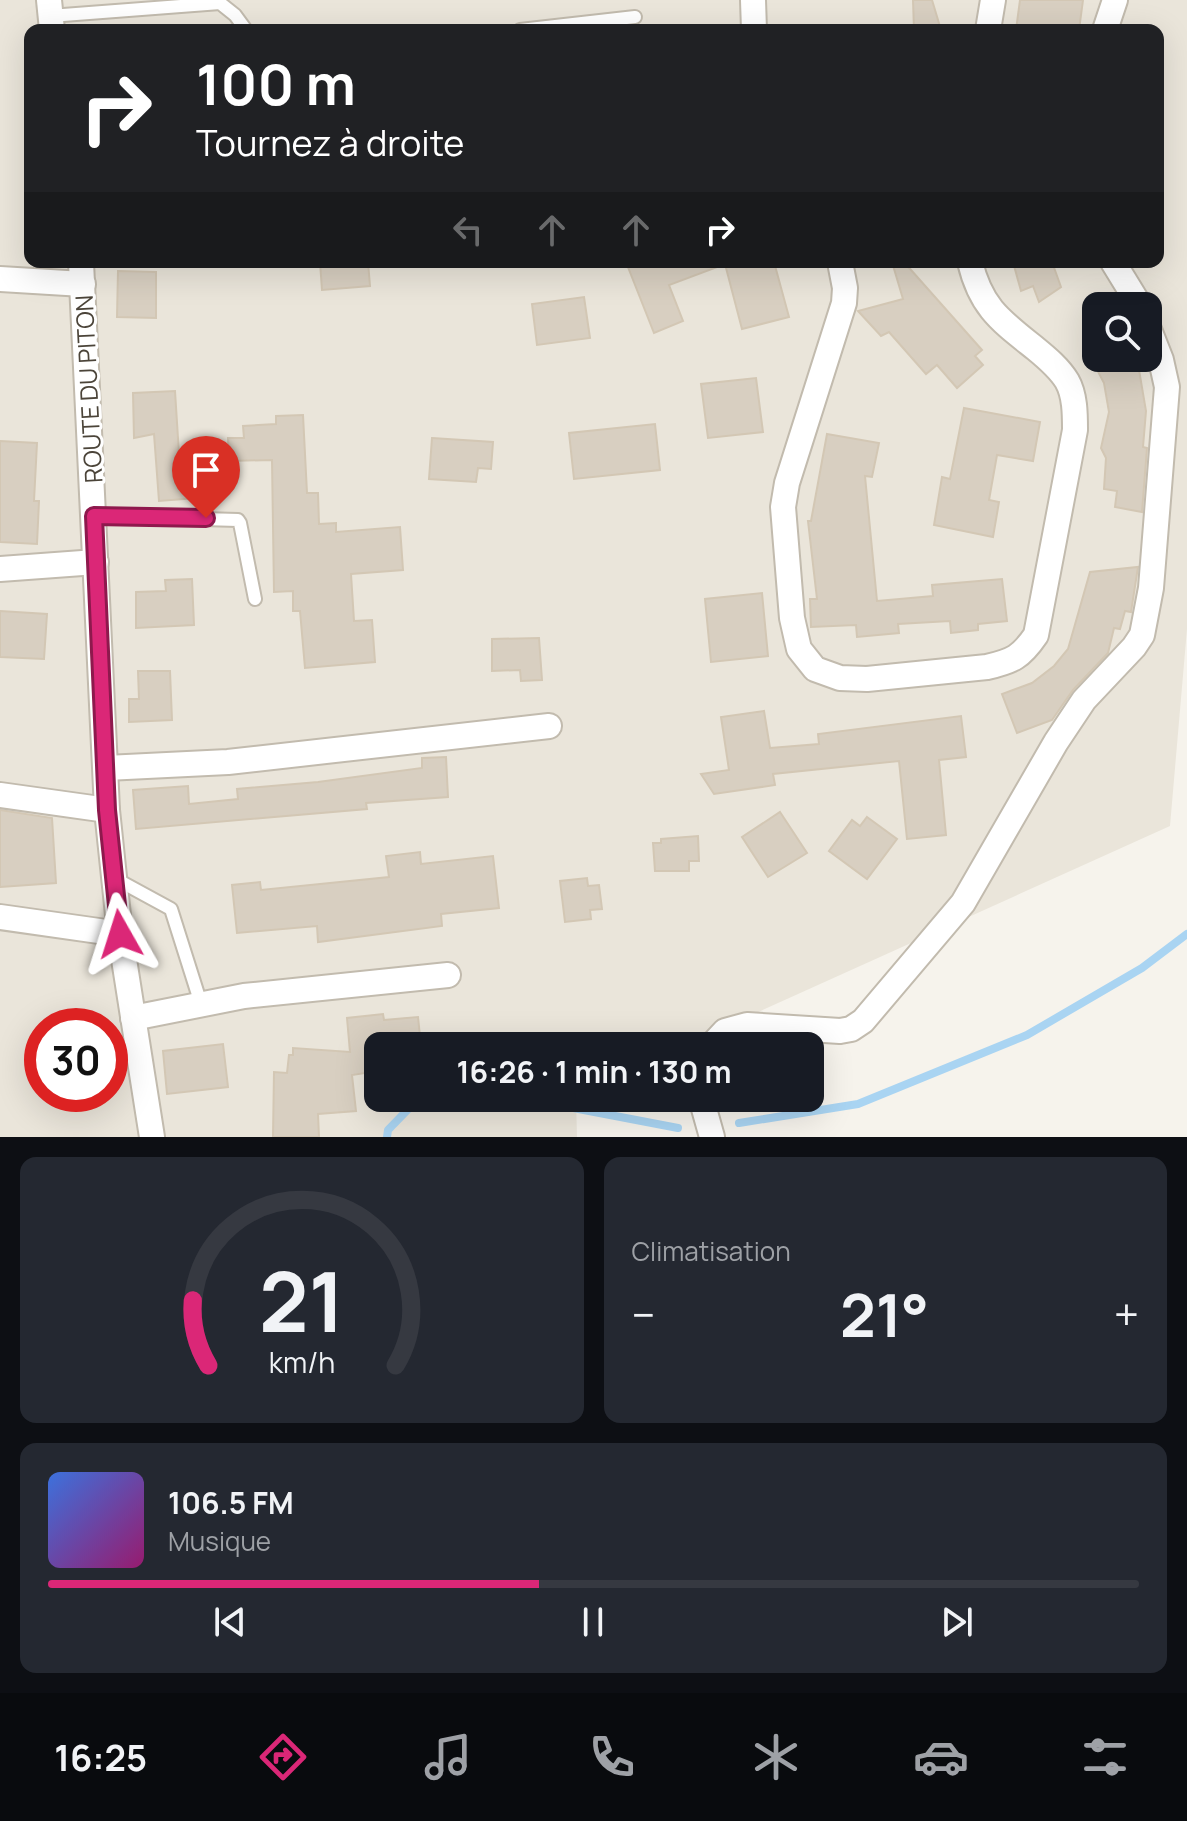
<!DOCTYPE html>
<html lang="fr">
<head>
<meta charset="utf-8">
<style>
  :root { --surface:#171b24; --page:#242831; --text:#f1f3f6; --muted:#9ea1a6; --line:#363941; --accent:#db2777 }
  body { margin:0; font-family:Manrope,sans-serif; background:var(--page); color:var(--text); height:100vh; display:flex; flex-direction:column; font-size:30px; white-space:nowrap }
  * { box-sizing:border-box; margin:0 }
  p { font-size:26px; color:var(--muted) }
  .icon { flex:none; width:44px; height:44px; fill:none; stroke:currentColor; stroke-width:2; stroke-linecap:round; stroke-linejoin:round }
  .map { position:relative; height:1137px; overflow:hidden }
  .panel { display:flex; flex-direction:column; gap:20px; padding:20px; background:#0d0f14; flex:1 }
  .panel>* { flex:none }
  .top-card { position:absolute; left:24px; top:24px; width:1140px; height:244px; border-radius:16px; box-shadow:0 8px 32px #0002; background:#202124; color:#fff; overflow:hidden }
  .tools { position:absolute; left:1082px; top:292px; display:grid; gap:16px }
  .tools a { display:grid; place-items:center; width:80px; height:80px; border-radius:16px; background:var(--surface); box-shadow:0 8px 32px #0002; font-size:40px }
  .speed { position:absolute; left:24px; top:1008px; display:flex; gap:16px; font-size:40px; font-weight:700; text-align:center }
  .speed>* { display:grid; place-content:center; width:104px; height:104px; border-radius:50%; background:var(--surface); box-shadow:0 8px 32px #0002; line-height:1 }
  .speed .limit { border:12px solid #d22; background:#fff; color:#111 }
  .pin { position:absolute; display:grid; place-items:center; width:68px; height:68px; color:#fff; margin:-82px -34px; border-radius:50% 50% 50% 0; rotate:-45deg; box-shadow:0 0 8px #0007 }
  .pin .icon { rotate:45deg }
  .me { position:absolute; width:88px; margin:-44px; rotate:354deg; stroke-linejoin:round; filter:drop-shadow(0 0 6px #0008) }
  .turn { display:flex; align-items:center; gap:28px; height:168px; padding:0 40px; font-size:36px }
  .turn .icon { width:104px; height:104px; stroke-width:2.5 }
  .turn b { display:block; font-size:56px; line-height:68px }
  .lanes { display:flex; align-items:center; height:76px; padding:0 40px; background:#0003; justify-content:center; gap:40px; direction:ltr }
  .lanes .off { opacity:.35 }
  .big { font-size:60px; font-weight:700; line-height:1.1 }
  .panel .tile { flex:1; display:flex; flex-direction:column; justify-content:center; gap:12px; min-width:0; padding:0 28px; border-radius:16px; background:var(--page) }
  .panel .dial { align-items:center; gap:0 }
  .dial svg { height:208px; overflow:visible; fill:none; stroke:var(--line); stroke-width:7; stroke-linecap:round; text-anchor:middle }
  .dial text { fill:var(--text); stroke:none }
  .song { display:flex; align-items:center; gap:24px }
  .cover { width:96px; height:96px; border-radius:12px; background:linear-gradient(135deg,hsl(220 70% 55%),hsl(320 70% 35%)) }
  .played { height:8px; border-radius:4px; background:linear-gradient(90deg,var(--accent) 45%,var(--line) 45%) }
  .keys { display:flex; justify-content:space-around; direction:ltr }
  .heat { display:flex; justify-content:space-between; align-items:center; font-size:44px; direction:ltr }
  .panel .tiles { flex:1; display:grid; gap:20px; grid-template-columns:1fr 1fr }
  .tile:last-child { grid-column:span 2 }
  .trip { position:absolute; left:364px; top:1032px; width:460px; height:80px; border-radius:16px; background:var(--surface); box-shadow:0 8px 32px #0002; font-weight:700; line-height:80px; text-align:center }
  .menu { display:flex; height:128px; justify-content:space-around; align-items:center; background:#090b0e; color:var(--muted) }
  .menu .icon { width:56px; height:56px }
  .menu .active { color:var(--accent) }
  .menu b { font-size:36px; color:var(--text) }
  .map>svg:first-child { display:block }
</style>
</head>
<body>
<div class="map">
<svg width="1187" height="1137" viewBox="0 0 1187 1137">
  <rect width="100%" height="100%" fill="#f6f3ec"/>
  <path fill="#eae5da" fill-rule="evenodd" d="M 0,0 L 1187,0 L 1187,629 L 1170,826 L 683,1046 L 378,1046 L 378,1098 L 576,1098 L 577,1137 L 0,1137 ZM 30,30 L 1158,30 L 1158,262 L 30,262 ZM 1096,306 L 1148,306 L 1148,358 L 1096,358 ZM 42,1026 L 110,1026 L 110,1094 L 42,1094 Z"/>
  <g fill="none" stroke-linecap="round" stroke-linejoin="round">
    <g stroke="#a9d4f2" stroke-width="8">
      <path d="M 521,1098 L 678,1128"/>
      <path d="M 739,1123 L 858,1104 L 1027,1035 L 1142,968 L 1187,934"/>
      <path d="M 387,1137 L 388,1130 L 419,1098"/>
    </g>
  </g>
  <g fill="#d8cfc1" stroke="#d3c7b4" stroke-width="2">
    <path d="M 913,0 L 932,0 L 941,30 L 914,30 Z"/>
    <path d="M 1020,0 L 1083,0 L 1079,30 L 1016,30 Z"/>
    <path d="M 320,262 L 368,262 L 370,286 L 322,290 Z"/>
    <path d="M 626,262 L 774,262 L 789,317 L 742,329 L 725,264 L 669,285 L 683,321 L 654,333 Z"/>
    <path d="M 892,262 L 904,262 L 982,350 L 975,356 L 983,365 L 957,388 L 937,365 L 926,374 L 889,332 L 881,336 L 858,311 L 903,299 Z"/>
    <path d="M 1013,262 L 1052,262 L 1061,287 L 1039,302 L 1033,286 L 1021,291 Z"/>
    <path d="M 118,271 L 156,272 L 156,318 L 117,317 Z"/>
    <path d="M 584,297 L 590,338 L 537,345 L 532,304 Z"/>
    <path d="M 1091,358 L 1137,358 L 1146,411 L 1143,447 L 1147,448 L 1142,512 L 1115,507 L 1117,491 L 1104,489 L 1106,458 L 1101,448 L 1109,412 L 1104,383 Z"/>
    <path d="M 756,378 L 763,432 L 708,438 L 701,384 Z"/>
    <path d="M 175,391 L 179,454 L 205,452 L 209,497 L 159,501 L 154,434 L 134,438 L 133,393 Z"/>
    <path d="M 964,408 L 1040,422 L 1033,461 L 997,455 L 989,500 L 999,502 L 993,537 L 934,525 L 942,477 L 950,479 Z"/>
    <path d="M 303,415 L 307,493 L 318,493 L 319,524 L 336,523 L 336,532 L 400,527 L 403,570 L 351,574 L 354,621 L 372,620 L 375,662 L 305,668 L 300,611 L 293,611 L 293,591 L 274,592 L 272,460 L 229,461 L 228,438 L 244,438 L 243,426 L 276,424 L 276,416 Z"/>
    <path d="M 655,424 L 660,470 L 574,479 L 569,433 Z"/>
    <path d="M 827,434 L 879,443 L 872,477 L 865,476 L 877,601 L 933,596 L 932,585 L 1002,579 L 1007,621 L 978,624 L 978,630 L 951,633 L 950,621 L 898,624 L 899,633 L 857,637 L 856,625 L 811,627 L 810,599 L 817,599 L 808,521 L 811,521 Z"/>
    <path d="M 432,438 L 493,442 L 491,469 L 478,468 L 476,482 L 429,479 Z"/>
    <path d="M 0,441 L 37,443 L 34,501 L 39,501 L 37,544 L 0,542 Z"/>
    <path d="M 1138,567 L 1131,612 L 1125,611 L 1120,629 L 1114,628 L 1108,653 L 1073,690 L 1052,720 L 1017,733 L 1002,694 L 1032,683 L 1054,666 L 1068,649 L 1090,572 Z"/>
    <path d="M 192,579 L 194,625 L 136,628 L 136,592 L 166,591 L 165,580 Z"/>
    <path d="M 762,593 L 768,656 L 711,662 L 705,599 Z"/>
    <path d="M 0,611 L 47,614 L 44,659 L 0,657 Z"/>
    <path d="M 539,638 L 542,680 L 521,681 L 520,670 L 492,671 L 492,639 Z"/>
    <path d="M 138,671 L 170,671 L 172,720 L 129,722 L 129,699 L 139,699 Z"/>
    <path d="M 764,711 L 770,748 L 819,744 L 818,734 L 961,716 L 966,757 L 939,760 L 946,835 L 907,839 L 899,761 L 773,774 L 775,785 L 714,794 L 701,774 L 729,770 L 721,717 Z"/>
    <path d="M 446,757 L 448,797 L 366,803 L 367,809 L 136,829 L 133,790 L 188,786 L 189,804 L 238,799 L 237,789 L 318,782 L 422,768 L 422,758 Z"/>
    <path d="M 0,810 L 52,818 L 56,883 L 0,887 Z"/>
    <path d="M 780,812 L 807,853 L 768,877 L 742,837 Z"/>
    <path d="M 867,817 L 897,839 L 867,879 L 829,851 L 852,820 L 860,826 Z"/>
    <path d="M 698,836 L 699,861 L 689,861 L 689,871 L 655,871 L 653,843 L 661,843 L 661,839 Z"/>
    <path d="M 420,852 L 421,864 L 493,856 L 499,908 L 441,914 L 442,926 L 318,942 L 317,926 L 237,933 L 232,885 L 260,882 L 261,890 L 389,877 L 386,856 Z"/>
    <path d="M 587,878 L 588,886 L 599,885 L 602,909 L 590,910 L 591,919 L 565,922 L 560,881 Z"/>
    <path d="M 383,1014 L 384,1020 L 418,1017 L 421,1046 L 378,1046 L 378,1071 L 352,1075 L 356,1111 L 318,1114 L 319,1137 L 273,1137 L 274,1072 L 287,1073 L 289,1055 L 293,1055 L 293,1048 L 350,1052 L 347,1018 Z"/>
    <path d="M 223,1044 L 228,1087 L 167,1094 L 163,1051 Z"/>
  </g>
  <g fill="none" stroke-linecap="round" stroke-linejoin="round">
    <defs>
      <g id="service">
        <path d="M 50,16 L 220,3 L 235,15 L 246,30"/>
        <path d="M 520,30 L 635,17"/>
        <path d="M 94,516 L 238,520 L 240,523 L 255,599"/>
        <path d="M 114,878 L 171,909 L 201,1004"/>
      </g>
      <g id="minor">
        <path d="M 49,0 L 52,30"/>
        <path d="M 753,0 L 754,30"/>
        <path d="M 988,30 L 993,0"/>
        <path d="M 1105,30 L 1115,0"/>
        <path d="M 81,262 L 107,810 L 120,934 L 152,1137"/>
        <path d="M 840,262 L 845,288 L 844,303 L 787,483 L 783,507 L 792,618 L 799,649 L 815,669 L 840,678 L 867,679 L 987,667 C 1013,661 1021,657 1036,635 L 1075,430 C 1075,414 1075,395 1067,381 C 1059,368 1047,358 1036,349 C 1001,321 981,308 970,262"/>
        <path d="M 1113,262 L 1140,306"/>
        <path d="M 0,279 L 83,284"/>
        <path d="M 0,569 L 96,562"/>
        <path d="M 106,768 L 228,762 L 549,726"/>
        <path d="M 0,795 L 107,810"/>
        <path d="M 0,917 L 120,934"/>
        <path d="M 133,1018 L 244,996 L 448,975"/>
        <path d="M 711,1046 L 725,1031 L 747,1025 L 840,1031 L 851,1029 L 863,1021 L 963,903 L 1056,742 L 1084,700 L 1134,647 L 1142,635 L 1151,588 L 1167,387 L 1161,360 L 1148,327"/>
        <path d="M 701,1098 L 712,1137"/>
      </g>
    </defs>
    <use href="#service" stroke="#c2bbae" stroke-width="16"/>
    <use href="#minor" stroke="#c2bbae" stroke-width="28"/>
    <use href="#service" stroke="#fff" stroke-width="12"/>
    <use href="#minor" stroke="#fff" stroke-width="24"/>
  </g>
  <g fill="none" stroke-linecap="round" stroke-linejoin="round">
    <defs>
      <path id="route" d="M 120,934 L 107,810 L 94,516 L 206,518"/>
    </defs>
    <use href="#route" stroke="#8e194d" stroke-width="20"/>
    <use href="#route" stroke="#db2777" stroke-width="14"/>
  </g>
  <g text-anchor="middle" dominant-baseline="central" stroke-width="6" stroke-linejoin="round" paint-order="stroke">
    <g font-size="24" fill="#4b4439" stroke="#fff">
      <text transform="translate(88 389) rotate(-93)">ROUTE DU PITON</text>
    </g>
  </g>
</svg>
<div class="tools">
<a><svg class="icon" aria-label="search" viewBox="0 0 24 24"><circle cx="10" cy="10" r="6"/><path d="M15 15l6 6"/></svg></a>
</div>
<div class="speed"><div class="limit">30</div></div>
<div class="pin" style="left:206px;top:518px;background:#d93025"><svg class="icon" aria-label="arrive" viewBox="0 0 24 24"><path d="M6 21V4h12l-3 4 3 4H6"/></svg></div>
<svg class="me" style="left:120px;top:934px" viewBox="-20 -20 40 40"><path d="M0-17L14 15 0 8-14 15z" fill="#db2777" stroke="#fff" stroke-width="4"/></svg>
<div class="trip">16:26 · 1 min · 130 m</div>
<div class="top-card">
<div class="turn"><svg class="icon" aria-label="right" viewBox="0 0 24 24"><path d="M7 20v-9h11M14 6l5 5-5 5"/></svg><div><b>100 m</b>Tournez à droite</div></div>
<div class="lanes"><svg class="icon off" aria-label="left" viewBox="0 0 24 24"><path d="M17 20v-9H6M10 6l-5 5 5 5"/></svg><svg class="icon off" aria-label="ahead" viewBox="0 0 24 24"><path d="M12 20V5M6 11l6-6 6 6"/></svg><svg class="icon off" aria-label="ahead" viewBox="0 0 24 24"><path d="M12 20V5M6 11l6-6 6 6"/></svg><svg class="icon" aria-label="right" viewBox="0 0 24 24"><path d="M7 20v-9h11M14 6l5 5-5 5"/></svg></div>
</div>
</div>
<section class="panel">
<div class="tiles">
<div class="tile dial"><svg viewBox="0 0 100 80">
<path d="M14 69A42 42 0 1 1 86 69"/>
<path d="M14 69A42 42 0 0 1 8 44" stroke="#db2777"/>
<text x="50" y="56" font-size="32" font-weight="700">21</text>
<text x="50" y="72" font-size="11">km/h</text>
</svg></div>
<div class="tile"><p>Climatisation</p>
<div class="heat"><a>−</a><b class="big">21°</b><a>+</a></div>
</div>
<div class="tile">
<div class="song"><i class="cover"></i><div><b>106.5 FM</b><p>Musique</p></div></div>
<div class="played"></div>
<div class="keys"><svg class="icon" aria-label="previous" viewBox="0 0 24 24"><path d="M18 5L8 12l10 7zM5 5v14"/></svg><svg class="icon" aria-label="pause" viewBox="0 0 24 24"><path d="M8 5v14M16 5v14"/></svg><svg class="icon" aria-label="next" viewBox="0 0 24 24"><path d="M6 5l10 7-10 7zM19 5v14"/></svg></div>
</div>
</div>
</section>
<nav class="menu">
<b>16:25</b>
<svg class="icon active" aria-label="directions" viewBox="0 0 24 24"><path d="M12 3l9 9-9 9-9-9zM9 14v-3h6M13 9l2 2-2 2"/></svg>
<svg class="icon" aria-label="music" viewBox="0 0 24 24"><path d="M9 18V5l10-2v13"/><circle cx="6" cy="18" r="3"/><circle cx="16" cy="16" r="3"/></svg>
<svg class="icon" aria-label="phone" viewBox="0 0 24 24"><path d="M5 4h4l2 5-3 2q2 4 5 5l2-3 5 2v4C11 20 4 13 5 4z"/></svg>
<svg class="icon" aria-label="climate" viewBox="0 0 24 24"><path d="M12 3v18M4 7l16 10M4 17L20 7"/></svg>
<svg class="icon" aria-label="car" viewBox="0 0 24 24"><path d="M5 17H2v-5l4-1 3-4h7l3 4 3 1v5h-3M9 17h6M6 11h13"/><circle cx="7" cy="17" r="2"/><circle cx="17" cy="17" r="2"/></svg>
<svg class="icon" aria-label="filters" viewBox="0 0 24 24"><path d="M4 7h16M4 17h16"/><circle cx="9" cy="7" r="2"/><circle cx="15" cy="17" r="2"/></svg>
</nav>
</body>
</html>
